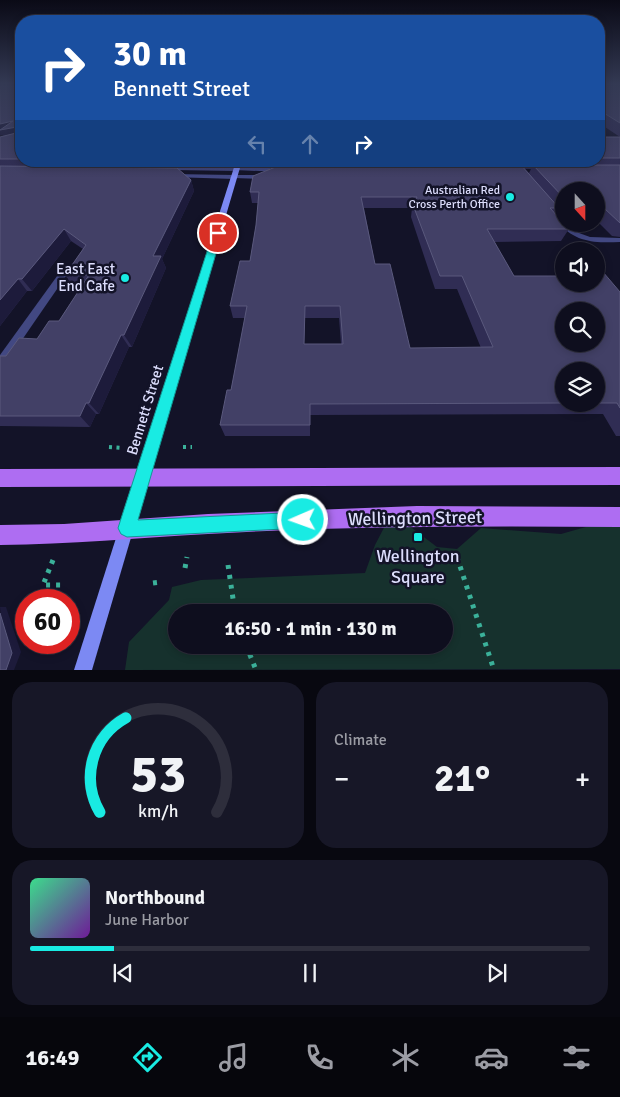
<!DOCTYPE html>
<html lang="en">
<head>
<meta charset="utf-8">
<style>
  :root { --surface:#0e0e1e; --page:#171727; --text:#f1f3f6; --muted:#9b9ca4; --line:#2e2e3c; --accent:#19ebe3 }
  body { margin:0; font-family:Signika,sans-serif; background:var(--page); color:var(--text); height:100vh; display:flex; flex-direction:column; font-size:19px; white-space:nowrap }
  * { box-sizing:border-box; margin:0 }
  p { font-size:16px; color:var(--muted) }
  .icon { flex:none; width:28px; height:28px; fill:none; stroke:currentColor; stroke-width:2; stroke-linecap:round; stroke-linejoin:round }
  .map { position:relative; height:670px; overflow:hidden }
  .details { display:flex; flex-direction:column; gap:12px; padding:12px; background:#080810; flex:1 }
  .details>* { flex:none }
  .banner { position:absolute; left:15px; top:15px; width:590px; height:152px; border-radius:20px; box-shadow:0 2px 8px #0003,0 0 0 1px var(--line); background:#1a4fa0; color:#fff; overflow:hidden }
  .needle { width:32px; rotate:159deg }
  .tools { position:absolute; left:555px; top:182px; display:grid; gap:10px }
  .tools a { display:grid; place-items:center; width:50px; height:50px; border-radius:50%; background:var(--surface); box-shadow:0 2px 8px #0003,0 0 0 1px var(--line); font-size:25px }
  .speed { position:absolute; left:15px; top:589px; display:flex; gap:10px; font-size:25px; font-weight:700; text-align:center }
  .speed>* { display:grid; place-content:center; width:65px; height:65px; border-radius:50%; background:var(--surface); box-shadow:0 2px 8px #0003,0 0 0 1px var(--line); line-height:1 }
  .speed .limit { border:8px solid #d22; background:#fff; color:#111 }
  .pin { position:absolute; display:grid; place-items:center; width:42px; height:42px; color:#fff; margin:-21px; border:2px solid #fff; border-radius:50%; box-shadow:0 1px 5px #0007 }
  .me { position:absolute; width:55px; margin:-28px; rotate:268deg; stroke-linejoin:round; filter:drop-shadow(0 0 4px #0008) }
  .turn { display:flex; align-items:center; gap:18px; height:105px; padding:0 15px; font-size:22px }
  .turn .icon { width:65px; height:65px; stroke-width:2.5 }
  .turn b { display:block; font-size:35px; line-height:42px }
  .lanes { display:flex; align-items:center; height:48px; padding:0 15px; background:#0003; justify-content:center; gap:25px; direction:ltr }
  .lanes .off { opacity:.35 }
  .big { font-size:38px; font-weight:800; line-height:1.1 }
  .details .card { flex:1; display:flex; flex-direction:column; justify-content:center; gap:8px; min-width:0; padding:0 18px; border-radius:20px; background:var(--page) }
  .details .dial { align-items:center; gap:0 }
  .dial svg { height:130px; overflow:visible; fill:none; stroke:var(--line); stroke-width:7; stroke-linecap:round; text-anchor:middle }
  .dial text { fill:var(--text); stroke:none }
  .song { display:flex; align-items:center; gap:15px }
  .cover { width:60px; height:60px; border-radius:8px; background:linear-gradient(135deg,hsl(150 70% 55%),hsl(280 70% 35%)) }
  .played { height:5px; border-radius:2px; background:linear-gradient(90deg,var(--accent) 15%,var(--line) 15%) }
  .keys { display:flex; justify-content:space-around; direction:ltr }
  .heat { display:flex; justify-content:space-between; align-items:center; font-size:28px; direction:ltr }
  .details .tiles { flex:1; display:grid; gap:12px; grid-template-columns:1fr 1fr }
  .card:last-child { grid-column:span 2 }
  .trip { position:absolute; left:168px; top:604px; width:285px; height:50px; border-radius:25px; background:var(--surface); box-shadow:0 2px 8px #0003,0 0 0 1px var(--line); font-weight:800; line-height:50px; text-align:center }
  .tabs { display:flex; height:80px; justify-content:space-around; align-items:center; background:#06060c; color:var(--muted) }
  .tabs .icon { width:35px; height:35px }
  .tabs .selected { color:var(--accent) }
  .tabs b { font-size:22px; color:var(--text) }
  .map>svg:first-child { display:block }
</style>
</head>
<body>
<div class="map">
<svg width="620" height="670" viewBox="0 0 620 670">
  <rect width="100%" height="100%" fill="#131328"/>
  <path fill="#16312d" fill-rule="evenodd" d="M 388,520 L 412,528 L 437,547 L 457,549 L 481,528 L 561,534 L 607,521 L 620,527 L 620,669 L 125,670 L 129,642 L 169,600 L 172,587 L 201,580 L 365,573 L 375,545 ZM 176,612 L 444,612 L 444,645 L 176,645 Z"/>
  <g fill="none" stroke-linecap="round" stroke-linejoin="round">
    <g stroke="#3bb19a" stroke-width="4" stroke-dasharray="3 4.5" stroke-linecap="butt">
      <path d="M 109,447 L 122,448"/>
      <path d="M 183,447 L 192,447"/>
    </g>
    <g stroke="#3bb19a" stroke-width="5" stroke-dasharray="4 6" stroke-linecap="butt">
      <path d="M 457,557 L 494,670"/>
      <path d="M 53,560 L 43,585 L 66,585"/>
      <path d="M 228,565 L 235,612"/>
      <path d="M 185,568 L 187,557"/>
      <path d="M 153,583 L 161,582"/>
      <path d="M 246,645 L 256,670"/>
    </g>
    <g fill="#424882" fill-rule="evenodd">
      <path d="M 344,161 L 350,161 L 351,174 L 346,173 Z"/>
      <path d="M 561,222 L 568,224 L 579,233 L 590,237 L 620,238 L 620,242 C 597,243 576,243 560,224 Z"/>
      <path d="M 63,271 L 66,272 L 66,276 L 4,366 L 0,367 L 0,355 L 60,272 Z"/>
    </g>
    <g fill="#424882" fill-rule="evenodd">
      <path d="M 176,167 L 237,167 L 240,169 L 237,171 L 174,170 L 173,169 Z"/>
      <path d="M 173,174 L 235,175 L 238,177 L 235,179 L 171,177 L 170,176 Z"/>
    </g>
    <g fill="#424882" fill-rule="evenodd">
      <path d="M 237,167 L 282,168 L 285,170 L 282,172 L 235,170 L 234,169 Z"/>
      <path d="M 235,175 L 267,175 L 270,177 L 267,179 L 233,178 L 232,177 Z"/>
    </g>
    <path fill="#7c89f3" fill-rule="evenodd" d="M 236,161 L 242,161 L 92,670 L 74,670 Z"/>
    <g fill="#ae6df2" fill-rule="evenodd">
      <path d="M 620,467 L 620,485 L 0,487 L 0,469 Z"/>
      <path d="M 417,506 L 620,507 L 620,527 C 482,526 345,526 208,534 C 138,538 70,544 0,545 L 0,525 L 64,524 L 208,514 Z"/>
    </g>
  </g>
  <g fill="#302d54" fill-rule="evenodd">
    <path d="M 0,84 L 21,84 L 21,161 L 167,161 L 169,168 L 191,180 L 194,191 L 162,259 L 166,268 L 132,347 L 129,347 L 99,414 L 96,414 L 90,427 L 0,426 L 0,356 L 6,356 L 37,339 L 59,321 L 81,287 L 73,287 L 65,275 L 83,249 L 71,241 L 32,291 L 27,291 L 0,326 L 0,137 L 4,136 L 3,135 L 0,135 Z"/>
    <path d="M 599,84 L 620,84 L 620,237 L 612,236 L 596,220 L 596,191 L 564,191 L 564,217 L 558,210 L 556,214 L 569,229 L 561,241 L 494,242 L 514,276 L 561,276 L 564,273 L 564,284 L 620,292 L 620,436 L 616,436 L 603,414 L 310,415 L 310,436 L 225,436 L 220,425 L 231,390 L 245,318 L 233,318 L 230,306 L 250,261 L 256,225 L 258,203 L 252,203 L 250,192 L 270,169 L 269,162 L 344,161 L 344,166 L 352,166 L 351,161 L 599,161 L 599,137 L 620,137 L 599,123 ZM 525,169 L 531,169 L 529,173 ZM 364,208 L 412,208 L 411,217 L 435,289 L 457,289 L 481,348 L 410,348 L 375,264 ZM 305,318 L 339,318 L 341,344 L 304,344 ZM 564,371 L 596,371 L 596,404 L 564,404 Z"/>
  </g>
  <g fill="#1d1b3b">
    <path d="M 13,121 L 21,137 L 6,140 L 3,135 L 0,135 L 0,124 Z"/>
    <path d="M 191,180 L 194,191 L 162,259 L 166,268 L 132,347 L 124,335 L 153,256 Z"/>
    <path d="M 64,229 L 71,241 L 32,291 L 22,279 Z"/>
    <path d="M 18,279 L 27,291 L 0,326 L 0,300 Z"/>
    <path d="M 121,335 L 129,347 L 99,414 L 89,403 Z"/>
    <path d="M 86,403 L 96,414 L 90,427 L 80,416 Z"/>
    <path d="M 0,607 L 6,607 L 21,652 L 14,670 L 6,670 Z"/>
  </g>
  <g fill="#424066" stroke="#5a597d" fill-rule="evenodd">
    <path d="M 17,84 L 21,84 L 21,159 L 0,159 L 0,137 L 16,133 L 17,127 L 0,130 L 13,121 L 0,124 L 0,86 L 17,86 Z"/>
    <path d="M 599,84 L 620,84 L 620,123 L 599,110 Z"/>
    <rect x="599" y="137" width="21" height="21"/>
    <path d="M 269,162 L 308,163 L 325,166 L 521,165 L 559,208 L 550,208 L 569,229 L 487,229 L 514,276 L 564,276 L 564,284 L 596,284 L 596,265 L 597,265 L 620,292 L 620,408 L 617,403 L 596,403 L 596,371 L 564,371 L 564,403 L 310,404 L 310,425 L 220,425 L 227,390 L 231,390 L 247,306 L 230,306 L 240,261 L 250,261 L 256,225 L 259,192 L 250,192 L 253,176 L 278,166 L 274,162 ZM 361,197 L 417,197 L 413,205 L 440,276 L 462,276 L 493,347 L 410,348 L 390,264 L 375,264 ZM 305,306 L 340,306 L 343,344 L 304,344 ZM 564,311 L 596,311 L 596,344 L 564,344 Z"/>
    <path d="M 533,165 L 620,165 L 620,223 L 604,208 L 596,208 L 596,191 L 564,191 L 564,198 Z"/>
    <path d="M 0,166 L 177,168 L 191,180 L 153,256 L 161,256 L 124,335 L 121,335 L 89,403 L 86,403 L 80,416 L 0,416 L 0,356 L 6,356 L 19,338 L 37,339 L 49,321 L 59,321 L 89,275 L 65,275 L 86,245 L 64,229 L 22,279 L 18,279 L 0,300 Z"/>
    <path d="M 0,613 L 12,653 L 6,670 L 0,670 Z"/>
  </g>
  <linearGradient id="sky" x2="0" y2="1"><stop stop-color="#0a0a16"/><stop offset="0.47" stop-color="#333953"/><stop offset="1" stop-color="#333953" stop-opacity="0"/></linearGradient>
  <rect width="620" height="178" fill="url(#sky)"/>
  <path fill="#19ebe3" stroke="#109994" d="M 218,230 L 222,233 L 138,520 L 303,512 L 309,514 L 311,520 L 309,526 L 303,528 L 127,537 L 121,534 L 118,528 L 213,233 Z"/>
  <g fill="#19ebe3" stroke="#131328" stroke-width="2">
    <circle cx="510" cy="197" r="5"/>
    <circle cx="125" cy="278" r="5"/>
    <rect x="413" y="532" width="10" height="10" rx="2.5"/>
  </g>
  <g text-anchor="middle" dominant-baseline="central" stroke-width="5" stroke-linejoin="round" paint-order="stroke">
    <g font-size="12" fill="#dcddfc" stroke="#131328" text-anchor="end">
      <text x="500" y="190">Australian Red<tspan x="500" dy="14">Cross Perth Office</tspan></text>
    </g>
    <g font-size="15" fill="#dcddfc" stroke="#131328" text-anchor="end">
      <text x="115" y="269">East East<tspan x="115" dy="17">End Cafe</tspan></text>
    </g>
    <g font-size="15" fill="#dcddfc" stroke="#131328">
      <text transform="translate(145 410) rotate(-73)">Bennett Street</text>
    </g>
    <g font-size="18" fill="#dcddfc" stroke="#131328">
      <text transform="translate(415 518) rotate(-1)">Wellington Street</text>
    </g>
    <g font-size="18" fill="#dcddfc" stroke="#131328">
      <text x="418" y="556">Wellington<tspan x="418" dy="21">Square</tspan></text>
    </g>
  </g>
</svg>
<div class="tools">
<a><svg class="needle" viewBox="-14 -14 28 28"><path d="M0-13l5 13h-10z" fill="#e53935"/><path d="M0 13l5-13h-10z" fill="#9b9ca4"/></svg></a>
<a><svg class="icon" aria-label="sound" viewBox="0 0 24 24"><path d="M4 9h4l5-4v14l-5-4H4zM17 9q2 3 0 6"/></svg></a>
<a><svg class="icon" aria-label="search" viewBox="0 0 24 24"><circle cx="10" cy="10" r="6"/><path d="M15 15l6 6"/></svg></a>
<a><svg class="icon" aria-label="layers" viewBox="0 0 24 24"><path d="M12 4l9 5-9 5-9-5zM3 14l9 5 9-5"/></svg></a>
</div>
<div class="speed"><div class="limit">60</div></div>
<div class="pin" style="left:218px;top:233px;background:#d93025"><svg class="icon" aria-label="arrive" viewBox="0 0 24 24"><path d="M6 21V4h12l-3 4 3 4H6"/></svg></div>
<svg class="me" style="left:303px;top:520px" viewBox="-20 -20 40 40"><circle r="17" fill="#19ebe3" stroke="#fff" stroke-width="3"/><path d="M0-11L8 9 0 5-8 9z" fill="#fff"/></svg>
<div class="trip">16:50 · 1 min · 130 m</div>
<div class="banner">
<div class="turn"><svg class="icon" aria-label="right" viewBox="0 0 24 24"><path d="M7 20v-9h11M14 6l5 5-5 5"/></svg><div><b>30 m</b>Bennett Street</div></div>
<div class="lanes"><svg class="icon off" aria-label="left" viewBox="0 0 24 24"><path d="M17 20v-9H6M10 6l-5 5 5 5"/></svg><svg class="icon off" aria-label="ahead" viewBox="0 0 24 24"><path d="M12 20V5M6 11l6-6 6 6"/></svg><svg class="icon" aria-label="right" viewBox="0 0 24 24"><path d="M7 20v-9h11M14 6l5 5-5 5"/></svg></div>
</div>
</div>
<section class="details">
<div class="tiles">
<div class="card dial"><svg viewBox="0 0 100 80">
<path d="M14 69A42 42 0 1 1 86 69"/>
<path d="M14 69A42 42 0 0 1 30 11" stroke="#19ebe3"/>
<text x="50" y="56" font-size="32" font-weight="700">53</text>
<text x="50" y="72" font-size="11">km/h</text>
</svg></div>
<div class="card"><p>Climate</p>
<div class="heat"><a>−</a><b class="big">21°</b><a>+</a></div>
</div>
<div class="card">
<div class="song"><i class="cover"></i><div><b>Northbound</b><p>June Harbor</p></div></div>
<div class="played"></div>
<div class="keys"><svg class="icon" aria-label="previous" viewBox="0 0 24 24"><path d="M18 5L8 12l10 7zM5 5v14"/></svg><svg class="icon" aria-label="pause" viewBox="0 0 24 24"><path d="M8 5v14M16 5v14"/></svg><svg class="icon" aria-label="next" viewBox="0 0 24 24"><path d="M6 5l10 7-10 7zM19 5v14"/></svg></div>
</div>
</div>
</section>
<nav class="tabs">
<b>16:49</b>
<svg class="icon selected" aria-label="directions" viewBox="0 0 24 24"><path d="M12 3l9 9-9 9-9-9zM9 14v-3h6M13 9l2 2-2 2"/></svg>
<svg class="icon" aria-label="music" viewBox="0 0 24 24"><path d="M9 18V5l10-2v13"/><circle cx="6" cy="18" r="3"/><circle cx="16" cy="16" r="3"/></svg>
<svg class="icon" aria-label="phone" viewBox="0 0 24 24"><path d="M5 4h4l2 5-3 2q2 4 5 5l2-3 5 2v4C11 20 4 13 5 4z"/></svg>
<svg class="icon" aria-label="climate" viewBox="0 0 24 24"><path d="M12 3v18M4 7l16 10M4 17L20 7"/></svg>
<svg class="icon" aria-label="car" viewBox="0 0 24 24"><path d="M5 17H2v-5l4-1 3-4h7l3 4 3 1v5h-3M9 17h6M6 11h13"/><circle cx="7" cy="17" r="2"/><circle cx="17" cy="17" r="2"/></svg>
<svg class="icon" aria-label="filters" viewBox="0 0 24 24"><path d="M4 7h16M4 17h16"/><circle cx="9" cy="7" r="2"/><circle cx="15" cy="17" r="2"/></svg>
</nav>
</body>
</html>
